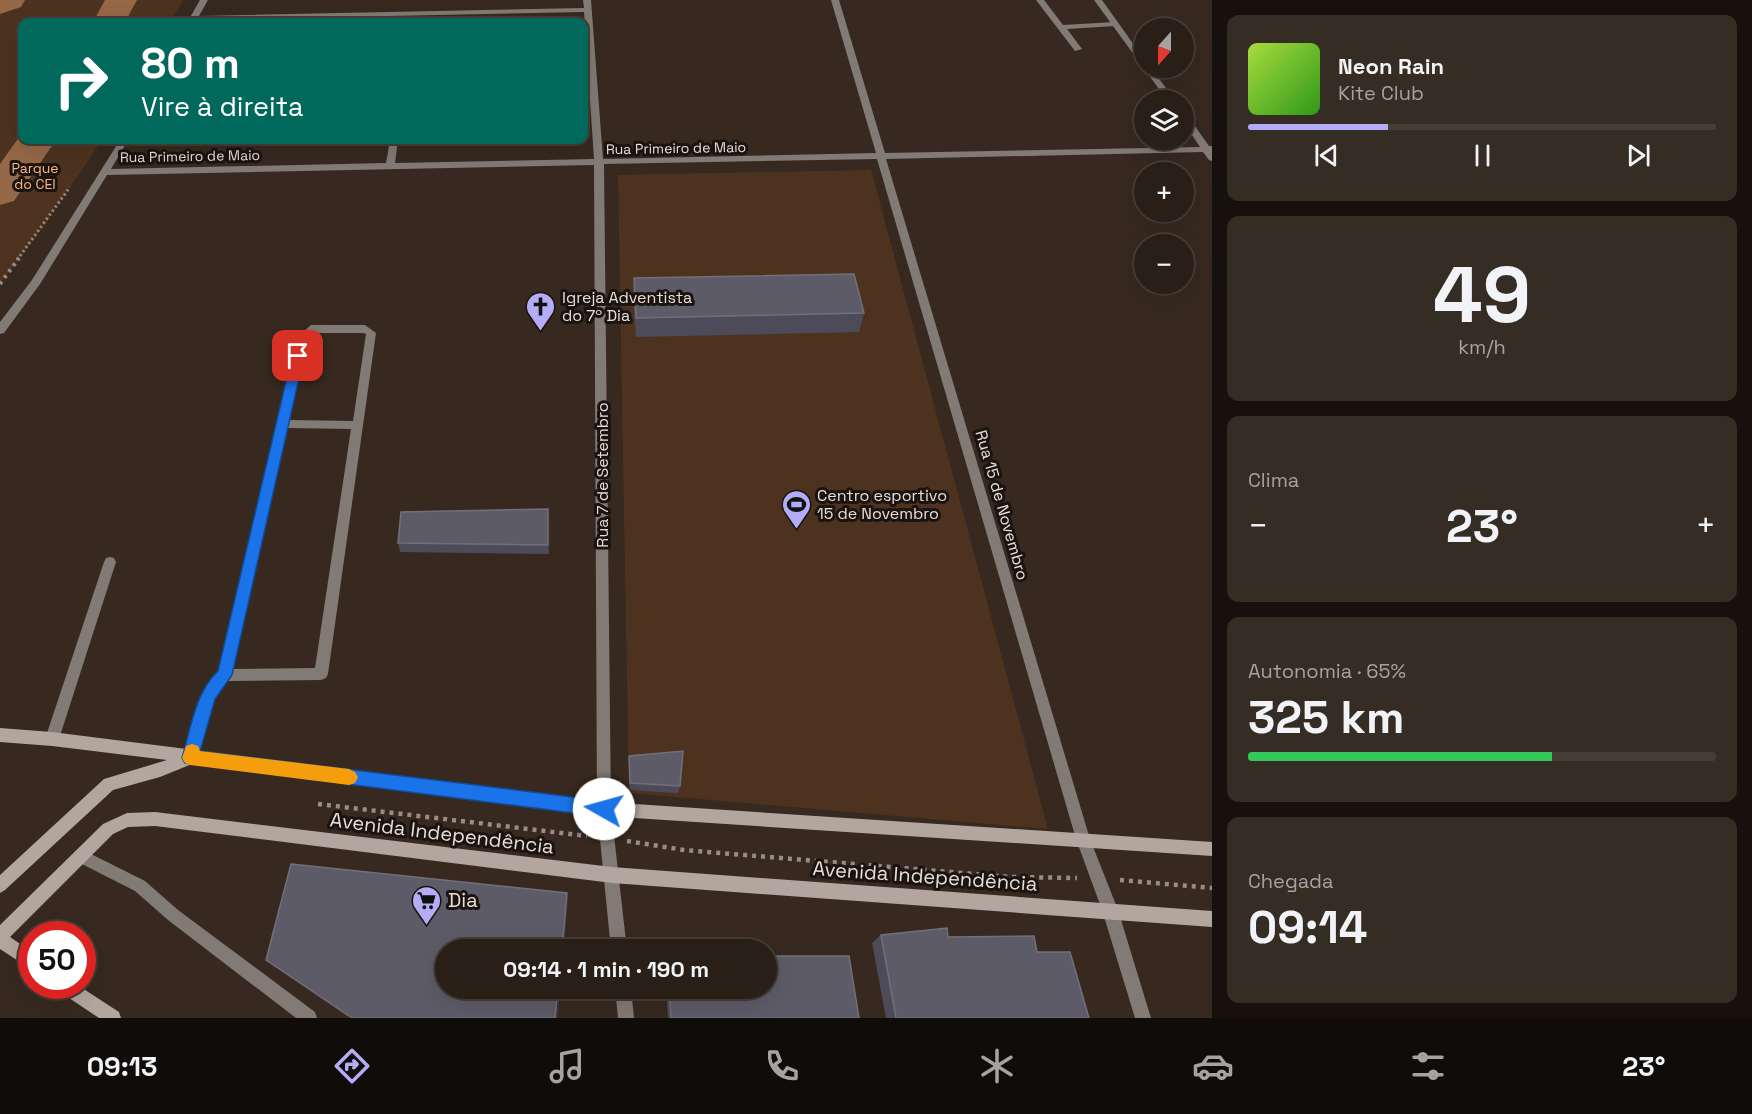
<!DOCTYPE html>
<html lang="pt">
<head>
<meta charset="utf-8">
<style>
  :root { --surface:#291f17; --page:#352c24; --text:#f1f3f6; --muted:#a5a2a1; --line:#453d36; --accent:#b5acf8 }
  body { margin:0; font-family:"Space Grotesk",sans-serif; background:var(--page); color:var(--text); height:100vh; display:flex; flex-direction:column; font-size:22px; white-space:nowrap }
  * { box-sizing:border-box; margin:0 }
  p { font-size:20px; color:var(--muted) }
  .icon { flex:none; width:33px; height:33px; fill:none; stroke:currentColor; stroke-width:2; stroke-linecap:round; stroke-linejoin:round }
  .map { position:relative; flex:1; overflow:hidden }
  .panel { display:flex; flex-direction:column; gap:15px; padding:15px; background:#17110d; width:540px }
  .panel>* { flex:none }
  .top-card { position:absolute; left:18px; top:18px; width:570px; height:126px; border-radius:12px; box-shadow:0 6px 24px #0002,0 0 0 2px var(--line); background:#00695c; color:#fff; overflow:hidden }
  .needle { width:39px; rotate:201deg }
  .controls { position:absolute; left:1134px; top:18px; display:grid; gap:12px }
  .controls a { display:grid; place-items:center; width:60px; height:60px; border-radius:50%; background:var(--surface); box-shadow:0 6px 24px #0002,0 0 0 2px var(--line); font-size:30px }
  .speed { position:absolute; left:18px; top:921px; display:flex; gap:12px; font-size:30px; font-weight:700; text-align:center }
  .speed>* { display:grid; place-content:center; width:78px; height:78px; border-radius:50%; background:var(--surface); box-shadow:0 6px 24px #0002,0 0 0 2px var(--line); line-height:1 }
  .speed .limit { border:9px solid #d22; background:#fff; color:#111 }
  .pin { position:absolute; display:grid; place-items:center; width:51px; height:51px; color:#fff; margin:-26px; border-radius:12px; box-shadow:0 3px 9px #0006 }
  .me { position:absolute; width:66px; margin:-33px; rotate:277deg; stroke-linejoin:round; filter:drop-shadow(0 0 4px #0008) }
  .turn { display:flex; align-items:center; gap:21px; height:126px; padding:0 24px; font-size:27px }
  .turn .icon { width:78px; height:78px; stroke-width:2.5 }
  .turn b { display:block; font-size:42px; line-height:51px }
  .big { font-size:45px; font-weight:700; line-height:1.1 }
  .panel .tile { flex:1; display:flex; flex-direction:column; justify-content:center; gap:9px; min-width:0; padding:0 21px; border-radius:12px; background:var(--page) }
  .panel .dial { align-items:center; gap:0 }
  .dial b { font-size:78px; line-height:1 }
  .song { display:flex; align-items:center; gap:18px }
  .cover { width:72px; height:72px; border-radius:9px; background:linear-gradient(135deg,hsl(80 70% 55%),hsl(110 70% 35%)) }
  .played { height:6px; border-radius:3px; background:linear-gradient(90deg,var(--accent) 30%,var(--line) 30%) }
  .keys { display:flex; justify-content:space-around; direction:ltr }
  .heat { display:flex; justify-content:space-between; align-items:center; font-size:33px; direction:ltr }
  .charge { height:9px; border-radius:4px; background:linear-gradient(90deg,#34c759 65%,var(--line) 0) }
  .trip { position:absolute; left:435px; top:939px; width:342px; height:60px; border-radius:30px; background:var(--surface); box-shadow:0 6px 24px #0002,0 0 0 2px var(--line); font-weight:700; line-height:60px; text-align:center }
  .tab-bar { display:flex; height:96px; justify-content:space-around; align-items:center; background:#100c09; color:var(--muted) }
  .tab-bar .icon { width:42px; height:42px }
  .tab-bar .active { color:var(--accent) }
  .tab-bar b { font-size:27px; color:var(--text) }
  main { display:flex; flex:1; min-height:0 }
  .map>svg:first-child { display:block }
</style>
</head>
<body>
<main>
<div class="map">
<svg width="1212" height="1018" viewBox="0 0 1212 1018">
  <rect width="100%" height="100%" fill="#37291f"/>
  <g fill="#4d331f">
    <path d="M 0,0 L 183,0 L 170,22 L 22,22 L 22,140 L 102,140 L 36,237 L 0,284 Z"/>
    <path d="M 871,170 L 1048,829 L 629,793 L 618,175 Z"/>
  </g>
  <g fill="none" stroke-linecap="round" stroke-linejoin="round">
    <g fill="#956847" fill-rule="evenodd">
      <path d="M 0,0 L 25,0 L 21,7 L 0,14 Z"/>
      <path d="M 105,0 L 137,0 L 125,22 L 93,22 Z"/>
      <path d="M 22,133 L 22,140 L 56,140 L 14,201 L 0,205 L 0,164 Z"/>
    </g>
    <path stroke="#988c84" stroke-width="3" stroke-dasharray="2 3" stroke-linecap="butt" d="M 17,260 L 70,187"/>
    <path stroke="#988c84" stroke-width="4" stroke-dasharray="3 4.5" stroke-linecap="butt" d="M 0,284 L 19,258"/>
    <g stroke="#988c84" stroke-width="4.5" stroke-dasharray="4 5" stroke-linecap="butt">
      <path d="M 318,804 L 587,836"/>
      <path d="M 627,841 L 684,850 L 1011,877 L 1077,878"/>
      <path d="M 1120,880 L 1212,888"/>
    </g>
    <g fill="#827a75" fill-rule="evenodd">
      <path d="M 1036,0 L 1044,0 L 1063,25 L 1115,22 L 1119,24 L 1115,26 L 1067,29 L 1082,49 L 1075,51 Z"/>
      <path d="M 311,325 L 365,325 L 376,333 L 328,674 L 326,678 L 321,680 L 227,681 L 212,704 L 197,758 L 195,763 L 190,765 L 185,763 L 183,758 C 191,728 197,696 218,672 L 298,336 ZM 313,333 L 363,333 L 366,334 L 353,421 L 289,420 L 308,338 ZM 287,428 L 351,429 L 315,668 L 232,669 Z"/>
      <path d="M 110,557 L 114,558 L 116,562 L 59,739 L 57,744 L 52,746 L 47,744 L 45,739 L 104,562 L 106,558 Z"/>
      <path d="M 81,849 L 145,881 L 178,910 L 315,1012 L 317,1018 L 296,1018 L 168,920 L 135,891 L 76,861 L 74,856 L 76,851 Z"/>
    </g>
    <g fill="#827a75" fill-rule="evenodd">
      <path d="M 200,0 L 208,0 L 199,16 L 584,8 L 583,0 L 591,0 L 603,159 L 876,153 L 831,0 L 839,0 L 885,153 L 1200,147 L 1184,123 L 1184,115 L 1187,115 L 1209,146 L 1212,146 L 1212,161 L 1209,160 L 1203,152 L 886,159 L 1090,839 L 1118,910 L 1151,1018 L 1135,1018 L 1102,910 L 1076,839 L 877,159 L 604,164 L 611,809 L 627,950 L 611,950 L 597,809 L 594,165 L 107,175 L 40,284 L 4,333 L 0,334 L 0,322 L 32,280 L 120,140 L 128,140 L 111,169 L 386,163 L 390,140 L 398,140 L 395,163 L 594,159 L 584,12 L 196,20 L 195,22 L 189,22 L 188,21 Z"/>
      <path d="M 1094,0 L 1102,0 L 1144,59 L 1144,68 L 1151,68 L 1175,100 L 1167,100 Z"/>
      <path d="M 615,988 L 631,988 L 634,1018 L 618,1018 Z"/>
    </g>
    <g fill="#b3a69e" fill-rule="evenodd">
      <path d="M 0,728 L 52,732 L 604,802 L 1212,842 L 1212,856 L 604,816 L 192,764 L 160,777 L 113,790 L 5,890 L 0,893 L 0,875 L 104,779 L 167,760 L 52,746 L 0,742 Z"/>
      <path d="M 155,812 L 612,867 L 1212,911 L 1212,927 L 612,883 L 155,826 L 128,827 L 113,834 L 10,937 L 32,952 L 32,970 L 0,949 L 0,925 L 103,824 L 127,813 Z"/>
      <path d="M 58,986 L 79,986 L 119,1012 L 121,1018 L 99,1018 L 60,992 Z"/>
    </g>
  </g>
  <g fill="#4d4b5a">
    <path d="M 634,278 L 864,313 L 859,332 L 636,337 L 633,297 Z"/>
    <path d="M 549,518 L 549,554 L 400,552 L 398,543 Z"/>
    <path d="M 629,763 L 680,786 L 678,793 L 629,790 Z"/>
    <path d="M 881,935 L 948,937 L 1037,952 L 1089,1018 L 886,1018 L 872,943 Z"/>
    <path d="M 666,988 L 766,988 L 859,1018 L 668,1018 Z"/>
  </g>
  <g fill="#3d373c">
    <path d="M 548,509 L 549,518 L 549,554 L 548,545 Z"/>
    <path d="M 567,893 L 568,902 L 564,950 L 562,950 Z"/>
    <path d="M 558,988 L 560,988 L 558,1018 L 555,1018 Z"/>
  </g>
  <g fill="#5d5b67" stroke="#736f79" stroke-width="1.5">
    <path d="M 854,274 L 864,313 L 636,318 L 634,278 Z"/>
    <path d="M 548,509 L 548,545 L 398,543 L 401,512 Z"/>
    <path d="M 683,751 L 680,786 L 630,783 L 629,756 Z"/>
    <path d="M 291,864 L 567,893 L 562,950 L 446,950 L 446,988 L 558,988 L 555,1018 L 352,1018 L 266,960 Z"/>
    <path d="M 947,928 L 948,937 L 1034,936 L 1037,952 L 1070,952 L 1089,1018 L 896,1018 L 881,935 Z"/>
    <path d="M 766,956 L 849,956 L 859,1018 L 671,1018 L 669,988 L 766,988 Z"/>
  </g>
  <path fill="#1a73e8" stroke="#114b97" stroke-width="1.5" d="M 298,352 L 304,356 L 232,675 L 215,699 L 200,751 L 604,801 L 610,803 L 612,809 L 610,815 L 604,817 L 185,763 L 182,758 C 191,728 195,693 218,671 L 292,356 Z"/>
  <path fill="#f59e0b" d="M 192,744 L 198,746 L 200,751 L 349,769 L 355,772 L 358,777 L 355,783 L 349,785 L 190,765 L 185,763 L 182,758 L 186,746 Z"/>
  <defs>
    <symbol id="church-pin" viewBox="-11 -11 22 30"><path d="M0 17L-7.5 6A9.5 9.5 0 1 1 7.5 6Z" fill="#b5acf8" stroke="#1a130f"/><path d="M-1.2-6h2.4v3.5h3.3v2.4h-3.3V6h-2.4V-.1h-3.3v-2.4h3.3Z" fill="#111"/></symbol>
    <symbol id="stadium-pin" viewBox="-11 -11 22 30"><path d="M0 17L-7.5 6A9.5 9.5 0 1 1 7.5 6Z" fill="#b5acf8" stroke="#1a130f"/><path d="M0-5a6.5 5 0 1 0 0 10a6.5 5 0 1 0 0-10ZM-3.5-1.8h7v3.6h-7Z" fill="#111"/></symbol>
    <symbol id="supermarket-pin" viewBox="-11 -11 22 30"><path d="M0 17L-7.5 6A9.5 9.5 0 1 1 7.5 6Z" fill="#b5acf8" stroke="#1a130f"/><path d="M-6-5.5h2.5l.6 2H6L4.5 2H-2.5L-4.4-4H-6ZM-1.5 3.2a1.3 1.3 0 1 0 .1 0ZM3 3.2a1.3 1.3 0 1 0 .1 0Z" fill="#111"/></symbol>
  </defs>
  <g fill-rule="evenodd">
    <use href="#church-pin" x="524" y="290" width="33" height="45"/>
    <use href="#stadium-pin" x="780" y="488" width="33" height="45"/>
    <use href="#supermarket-pin" x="410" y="884" width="33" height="45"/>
  </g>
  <g text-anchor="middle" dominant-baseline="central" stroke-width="6" stroke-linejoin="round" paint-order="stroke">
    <g font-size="14" fill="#e8ded8" stroke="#1a130f">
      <text transform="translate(676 148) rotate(-1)">Rua Primeiro de Maio</text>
      <text transform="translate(190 156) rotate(-1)">Rua Primeiro de Maio</text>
    </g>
    <g font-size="14" fill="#fab582" stroke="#1a130f">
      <text x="35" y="168">Parque<tspan x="35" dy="16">do CEI</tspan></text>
    </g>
    <g font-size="16" fill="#e8ded8" stroke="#1a130f" text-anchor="start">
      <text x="562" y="297">Igreja Adventista<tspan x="562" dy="18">do 7º Dia</tspan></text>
      <text x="817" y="495">Centro esportivo<tspan x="817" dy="18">15 de Novembro</tspan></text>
    </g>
    <g font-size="16" fill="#e8ded8" stroke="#1a130f">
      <text transform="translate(602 475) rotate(-90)">Rua 7 de Setembro</text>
      <text transform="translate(1002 505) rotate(74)">Rua 15 de Novembro</text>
    </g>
    <g font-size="20" fill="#e8ded8" stroke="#1a130f">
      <text transform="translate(442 833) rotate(7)">Avenida Independência</text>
      <text transform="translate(925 876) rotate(4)">Avenida Independência</text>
    </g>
    <g font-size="20" fill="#e8ded8" stroke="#1a130f" text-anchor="start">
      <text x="448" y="900">Dia</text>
    </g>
  </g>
</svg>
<div class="controls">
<a><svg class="needle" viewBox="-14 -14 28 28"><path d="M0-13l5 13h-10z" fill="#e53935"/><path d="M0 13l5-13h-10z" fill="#a5a2a1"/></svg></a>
<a><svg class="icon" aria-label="layers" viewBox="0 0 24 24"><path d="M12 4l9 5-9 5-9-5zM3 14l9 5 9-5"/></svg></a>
<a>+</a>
<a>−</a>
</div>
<div class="speed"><div class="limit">50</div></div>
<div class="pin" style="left:298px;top:356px;background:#d93025"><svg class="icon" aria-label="arrive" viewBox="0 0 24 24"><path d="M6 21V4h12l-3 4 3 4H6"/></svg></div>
<svg class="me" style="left:604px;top:809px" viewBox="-20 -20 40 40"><circle r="19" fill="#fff"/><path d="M0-13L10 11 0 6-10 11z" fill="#1a73e8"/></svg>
<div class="trip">09:14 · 1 min · 190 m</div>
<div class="top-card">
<div class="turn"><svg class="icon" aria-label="right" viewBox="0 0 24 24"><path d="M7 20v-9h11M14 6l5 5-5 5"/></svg><div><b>80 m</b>Vire à direita</div></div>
</div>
</div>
<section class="panel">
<div class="tile">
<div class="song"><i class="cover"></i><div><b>Neon Rain</b><p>Kite Club</p></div></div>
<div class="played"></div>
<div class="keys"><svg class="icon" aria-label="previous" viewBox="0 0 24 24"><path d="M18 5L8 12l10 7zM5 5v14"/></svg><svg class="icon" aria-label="pause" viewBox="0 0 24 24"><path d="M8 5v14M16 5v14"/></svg><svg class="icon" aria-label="next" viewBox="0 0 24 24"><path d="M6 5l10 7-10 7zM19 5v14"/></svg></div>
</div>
<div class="tile dial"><b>49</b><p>km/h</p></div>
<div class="tile"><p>Clima</p>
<div class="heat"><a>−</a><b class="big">23°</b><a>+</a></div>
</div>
<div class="tile"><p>Autonomia · 65%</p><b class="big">325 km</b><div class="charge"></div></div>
<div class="tile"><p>Chegada</p><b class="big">09:14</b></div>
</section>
</main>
<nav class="tab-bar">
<b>09:13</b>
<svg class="icon active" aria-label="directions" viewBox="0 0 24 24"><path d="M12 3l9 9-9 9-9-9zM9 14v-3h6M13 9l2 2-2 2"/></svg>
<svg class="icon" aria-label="music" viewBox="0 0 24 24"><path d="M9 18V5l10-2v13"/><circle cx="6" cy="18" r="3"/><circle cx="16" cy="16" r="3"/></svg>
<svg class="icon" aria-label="phone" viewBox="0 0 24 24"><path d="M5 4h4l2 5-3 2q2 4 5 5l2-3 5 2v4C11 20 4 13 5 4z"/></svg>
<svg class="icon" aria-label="climate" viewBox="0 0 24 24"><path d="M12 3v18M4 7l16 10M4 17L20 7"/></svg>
<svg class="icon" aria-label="car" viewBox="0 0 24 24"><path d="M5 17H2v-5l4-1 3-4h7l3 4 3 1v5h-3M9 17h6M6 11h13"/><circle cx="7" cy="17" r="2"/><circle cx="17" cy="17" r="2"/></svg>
<svg class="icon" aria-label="filters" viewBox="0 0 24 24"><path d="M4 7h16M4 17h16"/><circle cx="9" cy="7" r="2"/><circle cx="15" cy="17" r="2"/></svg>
<b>23°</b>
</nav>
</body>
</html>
